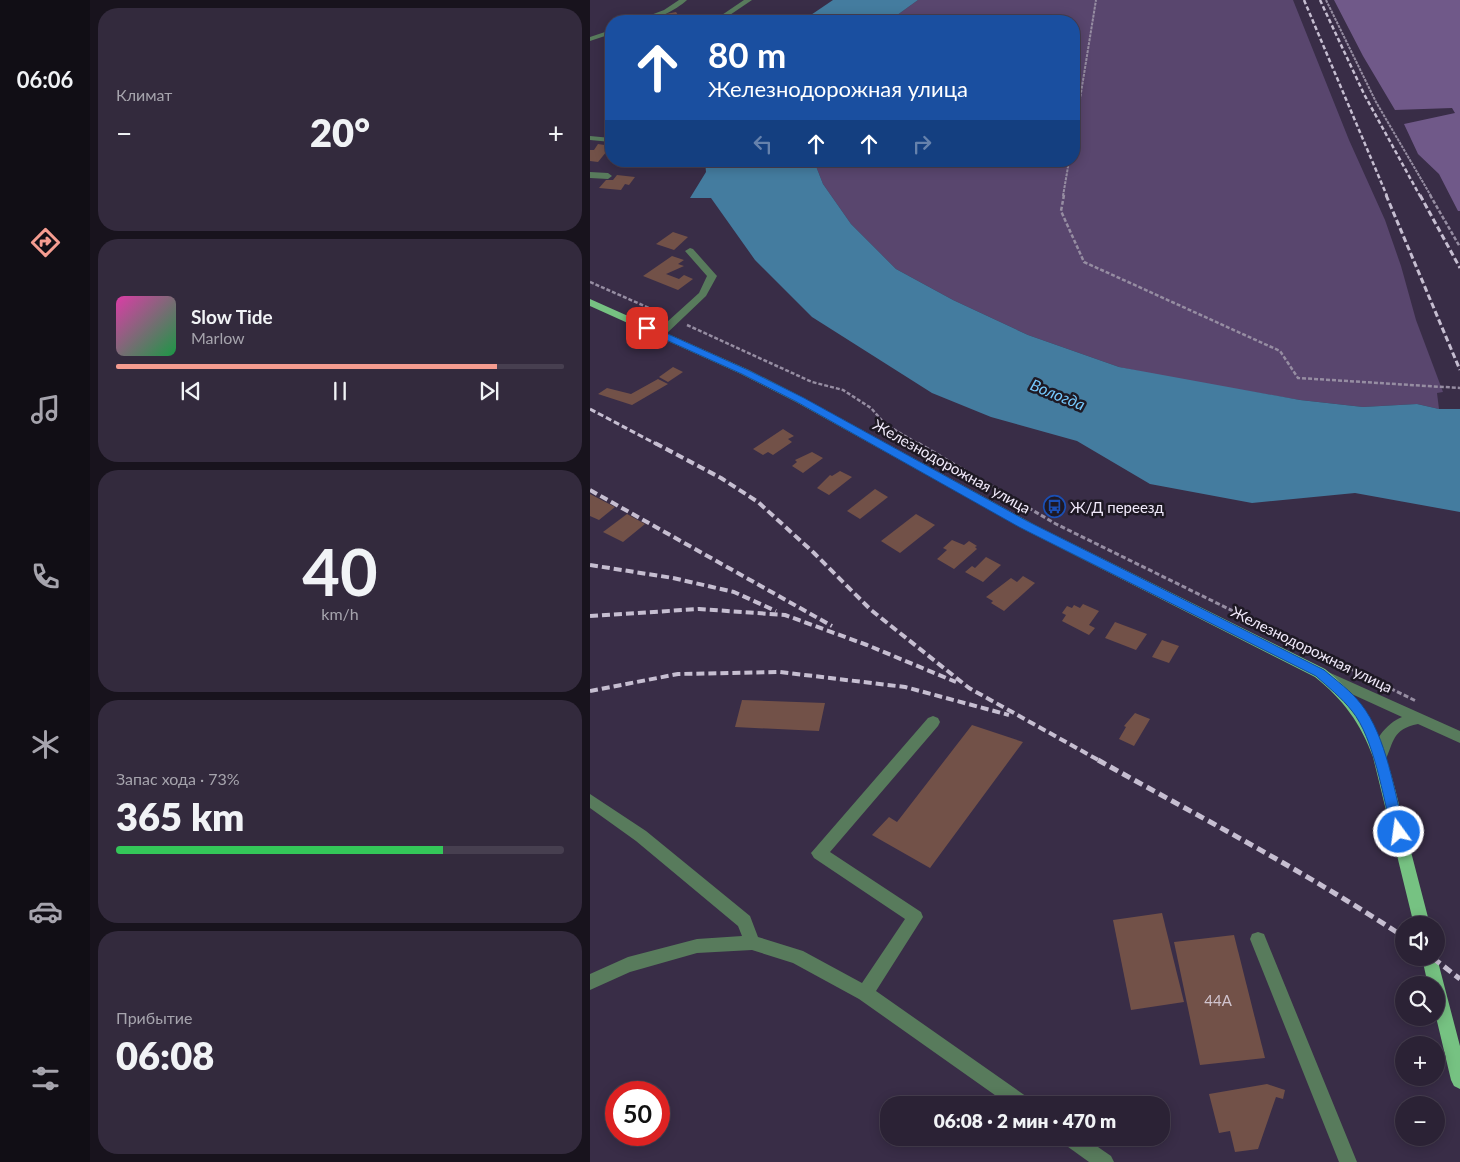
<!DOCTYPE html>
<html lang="ru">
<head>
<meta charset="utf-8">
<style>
  :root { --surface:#2b2235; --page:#332a3d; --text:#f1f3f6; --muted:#a6a4ad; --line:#473f50; --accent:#f59c90 }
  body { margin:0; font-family:Lato,sans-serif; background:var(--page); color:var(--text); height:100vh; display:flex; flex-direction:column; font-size:19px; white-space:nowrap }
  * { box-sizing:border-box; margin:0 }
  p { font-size:16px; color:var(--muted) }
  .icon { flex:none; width:28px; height:28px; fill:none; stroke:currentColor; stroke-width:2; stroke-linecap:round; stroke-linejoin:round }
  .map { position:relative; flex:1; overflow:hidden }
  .sheet { display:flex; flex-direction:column; gap:8px; padding:8px; background:#18131d; width:500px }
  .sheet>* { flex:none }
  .hud { position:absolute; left:15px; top:15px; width:475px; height:152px; border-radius:20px; box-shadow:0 2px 12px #0003,0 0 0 1px var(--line); background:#1a4fa0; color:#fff; overflow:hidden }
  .buttons { position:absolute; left:805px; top:916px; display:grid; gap:10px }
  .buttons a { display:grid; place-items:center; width:50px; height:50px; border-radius:50%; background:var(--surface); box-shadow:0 2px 12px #0003,0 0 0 1px var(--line); font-size:25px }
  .speed { position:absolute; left:15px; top:1081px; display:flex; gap:10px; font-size:25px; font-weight:700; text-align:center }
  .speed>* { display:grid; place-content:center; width:65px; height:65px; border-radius:50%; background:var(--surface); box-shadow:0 2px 12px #0003,0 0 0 1px var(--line); line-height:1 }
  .speed .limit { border:8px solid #d22; background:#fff; color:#111 }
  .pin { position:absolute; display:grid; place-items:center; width:42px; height:42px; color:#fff; margin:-21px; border-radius:10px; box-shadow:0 2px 8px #0006 }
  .me { position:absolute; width:55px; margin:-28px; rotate:346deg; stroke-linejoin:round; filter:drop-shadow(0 0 4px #0008) }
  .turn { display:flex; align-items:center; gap:18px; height:105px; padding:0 20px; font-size:22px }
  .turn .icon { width:65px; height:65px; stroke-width:2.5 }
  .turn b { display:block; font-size:35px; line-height:42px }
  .lanes { display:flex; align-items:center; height:48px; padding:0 20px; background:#0003; justify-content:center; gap:25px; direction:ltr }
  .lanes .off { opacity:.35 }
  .big { font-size:38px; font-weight:800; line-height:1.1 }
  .sheet .card { flex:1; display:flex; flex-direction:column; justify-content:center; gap:8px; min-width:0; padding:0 18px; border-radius:20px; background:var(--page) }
  .sheet .dial { align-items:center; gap:0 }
  .dial b { font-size:65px; line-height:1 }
  .song { display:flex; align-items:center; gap:15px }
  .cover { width:60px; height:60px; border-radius:8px; background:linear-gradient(135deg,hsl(320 70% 55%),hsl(140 70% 35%)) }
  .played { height:5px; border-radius:2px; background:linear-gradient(90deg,var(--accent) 85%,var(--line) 85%) }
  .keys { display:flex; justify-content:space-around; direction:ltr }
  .heat { display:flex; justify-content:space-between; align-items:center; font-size:28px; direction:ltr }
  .charge { height:8px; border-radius:4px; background:linear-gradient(90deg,#34c759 73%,var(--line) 0) }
  .trip { position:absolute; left:290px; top:1096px; width:290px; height:50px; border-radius:20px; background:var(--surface); box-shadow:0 2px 12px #0003,0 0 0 1px var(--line); font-weight:800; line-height:50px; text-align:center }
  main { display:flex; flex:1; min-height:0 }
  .tabs { display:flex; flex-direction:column; width:90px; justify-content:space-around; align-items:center; background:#110e15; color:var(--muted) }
  .tabs .icon { width:35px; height:35px }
  .tabs .selected { color:var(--accent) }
  .tabs b { font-size:22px; color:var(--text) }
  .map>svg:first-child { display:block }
</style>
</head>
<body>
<main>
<nav class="tabs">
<b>06:06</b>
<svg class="icon selected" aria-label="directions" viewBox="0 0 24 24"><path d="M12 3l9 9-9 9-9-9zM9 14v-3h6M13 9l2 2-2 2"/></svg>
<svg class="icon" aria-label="music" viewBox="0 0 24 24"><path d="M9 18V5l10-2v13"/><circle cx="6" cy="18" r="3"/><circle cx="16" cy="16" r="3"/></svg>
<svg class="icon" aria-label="phone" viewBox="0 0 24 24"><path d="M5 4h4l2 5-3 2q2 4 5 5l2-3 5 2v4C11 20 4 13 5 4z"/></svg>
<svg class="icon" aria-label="climate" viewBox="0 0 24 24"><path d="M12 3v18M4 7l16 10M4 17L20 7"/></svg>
<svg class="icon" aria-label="car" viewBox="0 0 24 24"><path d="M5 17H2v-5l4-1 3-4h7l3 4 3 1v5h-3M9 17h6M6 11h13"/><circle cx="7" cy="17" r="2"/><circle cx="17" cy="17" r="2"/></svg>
<svg class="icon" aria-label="filters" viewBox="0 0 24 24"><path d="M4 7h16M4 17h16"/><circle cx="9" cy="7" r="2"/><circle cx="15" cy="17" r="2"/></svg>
</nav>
<section class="sheet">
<div class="card"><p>Климат</p>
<div class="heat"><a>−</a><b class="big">20°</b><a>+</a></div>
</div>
<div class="card">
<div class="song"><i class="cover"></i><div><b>Slow Tide</b><p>Marlow</p></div></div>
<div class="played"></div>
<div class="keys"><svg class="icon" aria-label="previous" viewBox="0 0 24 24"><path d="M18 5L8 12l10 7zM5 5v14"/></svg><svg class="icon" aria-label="pause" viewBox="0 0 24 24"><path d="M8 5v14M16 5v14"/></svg><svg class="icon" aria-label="next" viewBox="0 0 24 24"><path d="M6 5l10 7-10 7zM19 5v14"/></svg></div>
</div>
<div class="card dial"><b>40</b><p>km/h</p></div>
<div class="card"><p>Запас хода · 73%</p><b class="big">365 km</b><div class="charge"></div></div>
<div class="card"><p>Прибытие</p><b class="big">06:08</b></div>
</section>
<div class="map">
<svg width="870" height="1162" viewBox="0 0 870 1162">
  <rect width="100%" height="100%" fill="#392d47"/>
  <path fill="#59466e" d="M 328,0 L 703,0 L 759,140 L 795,220 L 811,266 L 826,320 L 853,392 L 847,393 L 849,409 L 827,404 L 773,407 L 710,400 L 590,380 L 529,367 L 438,335 L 363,300 L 306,269 L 261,224 L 233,184 L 224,161 L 484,161 L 484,21 L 299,21 Z"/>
  <path fill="#705989" d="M 744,0 L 870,0 L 870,211 L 868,211 L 849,174 L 828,154 L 814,124 L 865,113 L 862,108 L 805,110 L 773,56 Z"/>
  <g fill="#447c9f">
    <path d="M 243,0 L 328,0 L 299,21 L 212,21 Z"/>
    <path d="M 115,161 L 224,161 L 233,184 L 261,224 L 306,269 L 363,300 L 438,335 L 529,367 L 710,400 L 773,407 L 827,404 L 849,409 L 870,409 L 870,512 L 765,493 L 662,503 L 560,484 L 487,441 L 401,417 L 342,393 L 222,317 L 165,260 L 121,198 L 100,198 L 116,172 Z"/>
  </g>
  <g fill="#725148">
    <path d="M 86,12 L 92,21 L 81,21 L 76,14 Z"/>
    <path d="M 8,144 L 21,146 L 8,162 L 0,161 L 0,150 L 4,150 Z"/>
    <path d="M 28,161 L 61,161 L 54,167 Z"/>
    <path d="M 27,175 L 45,177 L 39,185 L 35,184 L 31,190 L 9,188 L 16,180 L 23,180 Z"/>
    <path d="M 83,232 L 98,237 L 84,250 L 66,244 Z"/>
    <path d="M 82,256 L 94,260 L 88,264 L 94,266 L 76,274 L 89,279 L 94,275 L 103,279 L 88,290 L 53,276 Z"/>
    <path d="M 83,367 L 93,372 L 78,382 L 69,377 Z"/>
    <path d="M 68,379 L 78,384 L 42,405 L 8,394 L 17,388 L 41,394 Z"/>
    <path d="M 193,429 L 204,436 L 198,439 L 202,442 L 183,455 L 178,452 L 173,455 L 163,449 Z"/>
    <path d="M 222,452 L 233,458 L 213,473 L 202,466 L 207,462 L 205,460 Z"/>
    <path d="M 250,471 L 262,477 L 239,495 L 227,488 L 240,475 L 242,476 Z"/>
    <path d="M 285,489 L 298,497 L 270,519 L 257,511 Z"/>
    <path d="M 0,494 L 25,507 L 9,520 L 0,516 Z"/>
    <path d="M 37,514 L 55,524 L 33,542 L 13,532 Z"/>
    <path d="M 326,514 L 345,525 L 310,553 L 291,541 Z"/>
    <path d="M 362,540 L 374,545 L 379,541 L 387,546 L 385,547 L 387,549 L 364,569 L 347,559 L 357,550 L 353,548 Z"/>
    <path d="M 396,557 L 411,565 L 393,582 L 375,572 L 382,566 L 385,568 Z"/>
    <path d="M 433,576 L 445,583 L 414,611 L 401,603 L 403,601 L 396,597 L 421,578 L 427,582 Z"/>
    <path d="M 493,604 L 509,611 L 499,625 L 505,628 L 499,635 L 472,621 L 476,615 L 472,613 L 477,606 L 482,608 L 484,605 L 490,608 Z"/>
    <path d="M 525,622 L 557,634 L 546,650 L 515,638 Z"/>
    <path d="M 572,640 L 589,646 L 579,663 L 562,657 Z"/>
    <path d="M 152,700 L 235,703 L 229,731 L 145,727 Z"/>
    <path d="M 545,713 L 560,719 L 544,746 L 529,739 L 536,727 L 534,726 Z"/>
    <path d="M 382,725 L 433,742 L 340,868 L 282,835 L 299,817 L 307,822 Z"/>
    <path d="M 572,913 L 594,1002 L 541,1010 L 523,920 Z"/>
    <path d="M 644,935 L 675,1058 L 610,1065 L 584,942 Z"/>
    <path d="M 677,1084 L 695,1090 L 693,1099 L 686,1097 L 668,1149 L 645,1152 L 640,1131 L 629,1133 L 619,1094 Z"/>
  </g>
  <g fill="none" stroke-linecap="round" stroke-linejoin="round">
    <g stroke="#968da2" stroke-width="2" stroke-dasharray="3 1" stroke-linecap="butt">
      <path d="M 736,0 L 786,102 L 841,196"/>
      <path d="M 484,136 L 506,0"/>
      <path d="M 473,196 L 479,161"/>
    </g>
    <g stroke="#968da2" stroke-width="2.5" stroke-dasharray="4 2" stroke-linecap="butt">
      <path d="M 474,195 L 471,211 L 494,262 L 690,351 L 708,378 L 870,388"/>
      <path d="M 840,195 L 870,247"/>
      <path d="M 0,282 L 75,315"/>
      <path d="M 97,325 L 222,382 L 253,390 L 281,408 L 295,424 L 330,445"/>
    </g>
    <path stroke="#968da2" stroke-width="3" stroke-dasharray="5 2.5" stroke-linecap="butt" d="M 328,443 L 466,524 L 826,701"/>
    <g fill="#587b5c" fill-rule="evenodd">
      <path d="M 89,0 L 97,0 C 85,11 63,22 45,21 L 74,10 Z"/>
      <path d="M 154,0 L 162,0 L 131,21 L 123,21 Z"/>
      <path d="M 21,30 L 21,34 L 0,41 L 0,37 Z"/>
      <path d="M 0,136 L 21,138 L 21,142 L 0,140 Z"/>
      <path d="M 0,172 L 18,173 L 22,176 L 18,179 L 0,178 Z"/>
      <path d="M 100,248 L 103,249 L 127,276 L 116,296 L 74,336 L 66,336 L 66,332 L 109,293 L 117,276 L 95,251 Z"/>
      <path d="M 736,671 L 870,731 L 870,743 L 828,724 C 802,729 804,742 795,761 L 790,763 L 785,761 C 777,745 798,722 812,717 L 731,680 L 729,676 L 731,672 Z"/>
      <path d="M 343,716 L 348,718 L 350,722 L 348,726 L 240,852 L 331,912 L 333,917 L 286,991 L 440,1099 L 443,1105 L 419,1105 L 269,999 L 203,963 L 162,950 L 107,953 L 40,972 L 0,990 L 0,974 L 38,957 L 107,939 L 152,936 L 148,926 L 46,841 L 0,808 L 0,794 L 56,831 L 160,916 L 168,937 L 213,951 L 272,983 L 315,919 L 224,858 L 221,853 L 338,718 Z"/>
      <path d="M 668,932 L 674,934 L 676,939 L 767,1162 L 749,1162 L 660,939 L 662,934 Z"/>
      <path d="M 471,1138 L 495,1138 L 521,1156 L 524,1162 L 499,1162 L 474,1144 Z"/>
    </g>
    <g fill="#76c282" fill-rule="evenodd">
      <path d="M 0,299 L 159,370 L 214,398 L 445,525 L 735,669 C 788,711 798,759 813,821 C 822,856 831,890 840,925 L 824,925 L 783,757 C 771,724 753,699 725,677 L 437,531 L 206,402 L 151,374 L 0,306 Z"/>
      <path d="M 846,954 L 870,1046 L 870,1089 L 864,1086 L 861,1080 L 846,1017 L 846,985 L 838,985 L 832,958 L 846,958 Z"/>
    </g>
    <g stroke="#c6bed1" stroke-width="2.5" stroke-dasharray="4.5 2.5" stroke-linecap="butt">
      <path d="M 714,0 L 797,196"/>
      <path d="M 730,0 L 774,94 L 830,196"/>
    </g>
    <g stroke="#c6bed1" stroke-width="3" stroke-dasharray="6 3" stroke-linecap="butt">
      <path d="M 796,195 L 870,370"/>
      <path d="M 830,195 L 870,268"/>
      <path d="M 0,409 L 68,445"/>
    </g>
    <g stroke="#c6bed1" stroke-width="4" stroke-dasharray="8 4" stroke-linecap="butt">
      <path d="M 65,443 L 131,478 L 168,502 L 224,553 L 281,610 L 379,688 L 510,761"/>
      <path d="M 0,490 L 242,626"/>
      <path d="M 0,565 L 83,578 L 144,592 L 186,611"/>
      <path d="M 0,616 L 109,609 L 195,615 L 277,645 L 366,682"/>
      <path d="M 0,691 L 88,674 L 190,672 L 315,687 L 419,715"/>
    </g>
    <g stroke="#c6bed1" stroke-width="5" stroke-dasharray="9 5" stroke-linecap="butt">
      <path d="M 508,760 C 610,817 716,872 814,937"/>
      <path d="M 843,958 L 870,979"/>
    </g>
  </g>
  <path fill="#1a73e8" stroke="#114b97" d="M 54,326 L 60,326 L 158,370 L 214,398 L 437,521 L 734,670 C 747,681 761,691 771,704 C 797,737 804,792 815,832 L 813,836 L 804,836 L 802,832 C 793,797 784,738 762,711 C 752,698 738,687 726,676 L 429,527 L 207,402 L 152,374 L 54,330 Z"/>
  <defs>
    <symbol id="bus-ring" viewBox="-11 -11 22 22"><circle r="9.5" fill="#1e1924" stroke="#1a4fb4" stroke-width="1.5"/><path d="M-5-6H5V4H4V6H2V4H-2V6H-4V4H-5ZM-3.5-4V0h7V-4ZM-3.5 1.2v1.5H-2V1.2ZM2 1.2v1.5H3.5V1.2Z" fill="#1a4fb4"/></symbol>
  </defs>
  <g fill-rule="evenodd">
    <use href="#bus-ring" x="452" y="494" width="25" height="25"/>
  </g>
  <g text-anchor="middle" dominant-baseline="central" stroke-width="5" stroke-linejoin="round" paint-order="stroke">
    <g font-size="15" fill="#f1eafb" stroke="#1e1924">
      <text transform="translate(362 466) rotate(29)">Железнодорожная улица</text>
      <text transform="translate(722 649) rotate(26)">Железнодорожная улица</text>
    </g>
    <g font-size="15" fill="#f1eafb" stroke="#1e1924" text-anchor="start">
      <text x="480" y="507">Ж/Д переезд</text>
    </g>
    <g font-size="15" fill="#d1c4ce">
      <text x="628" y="1000">44А</text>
    </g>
    <g font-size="16" font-style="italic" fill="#76c9fd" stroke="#1e1924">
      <text transform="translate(468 394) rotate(22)">Вологда</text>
    </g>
  </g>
</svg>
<div class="buttons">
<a><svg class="icon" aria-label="sound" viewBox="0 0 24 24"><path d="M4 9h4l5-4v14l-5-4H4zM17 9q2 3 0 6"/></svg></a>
<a><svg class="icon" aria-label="search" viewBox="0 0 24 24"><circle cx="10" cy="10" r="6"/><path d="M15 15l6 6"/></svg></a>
<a>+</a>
<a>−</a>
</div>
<div class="speed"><div class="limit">50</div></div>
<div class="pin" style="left:57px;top:328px;background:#d93025"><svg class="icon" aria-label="arrive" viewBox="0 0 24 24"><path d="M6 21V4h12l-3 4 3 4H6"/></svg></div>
<svg class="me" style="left:809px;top:832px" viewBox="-20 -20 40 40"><circle r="17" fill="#1a73e8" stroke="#fff" stroke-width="3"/><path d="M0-11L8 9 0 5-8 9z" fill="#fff"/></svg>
<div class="trip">06:08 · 2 мин · 470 m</div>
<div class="hud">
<div class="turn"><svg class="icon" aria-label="ahead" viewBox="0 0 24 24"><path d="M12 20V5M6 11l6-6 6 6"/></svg><div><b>80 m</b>Железнодорожная улица</div></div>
<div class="lanes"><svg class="icon off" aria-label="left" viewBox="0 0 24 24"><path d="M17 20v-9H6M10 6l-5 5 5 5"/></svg><svg class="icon" aria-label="ahead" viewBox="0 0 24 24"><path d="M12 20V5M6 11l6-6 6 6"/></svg><svg class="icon" aria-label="ahead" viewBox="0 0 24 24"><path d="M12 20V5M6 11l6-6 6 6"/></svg><svg class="icon off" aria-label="right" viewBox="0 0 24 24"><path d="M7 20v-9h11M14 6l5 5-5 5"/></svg></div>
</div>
</div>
</main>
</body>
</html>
